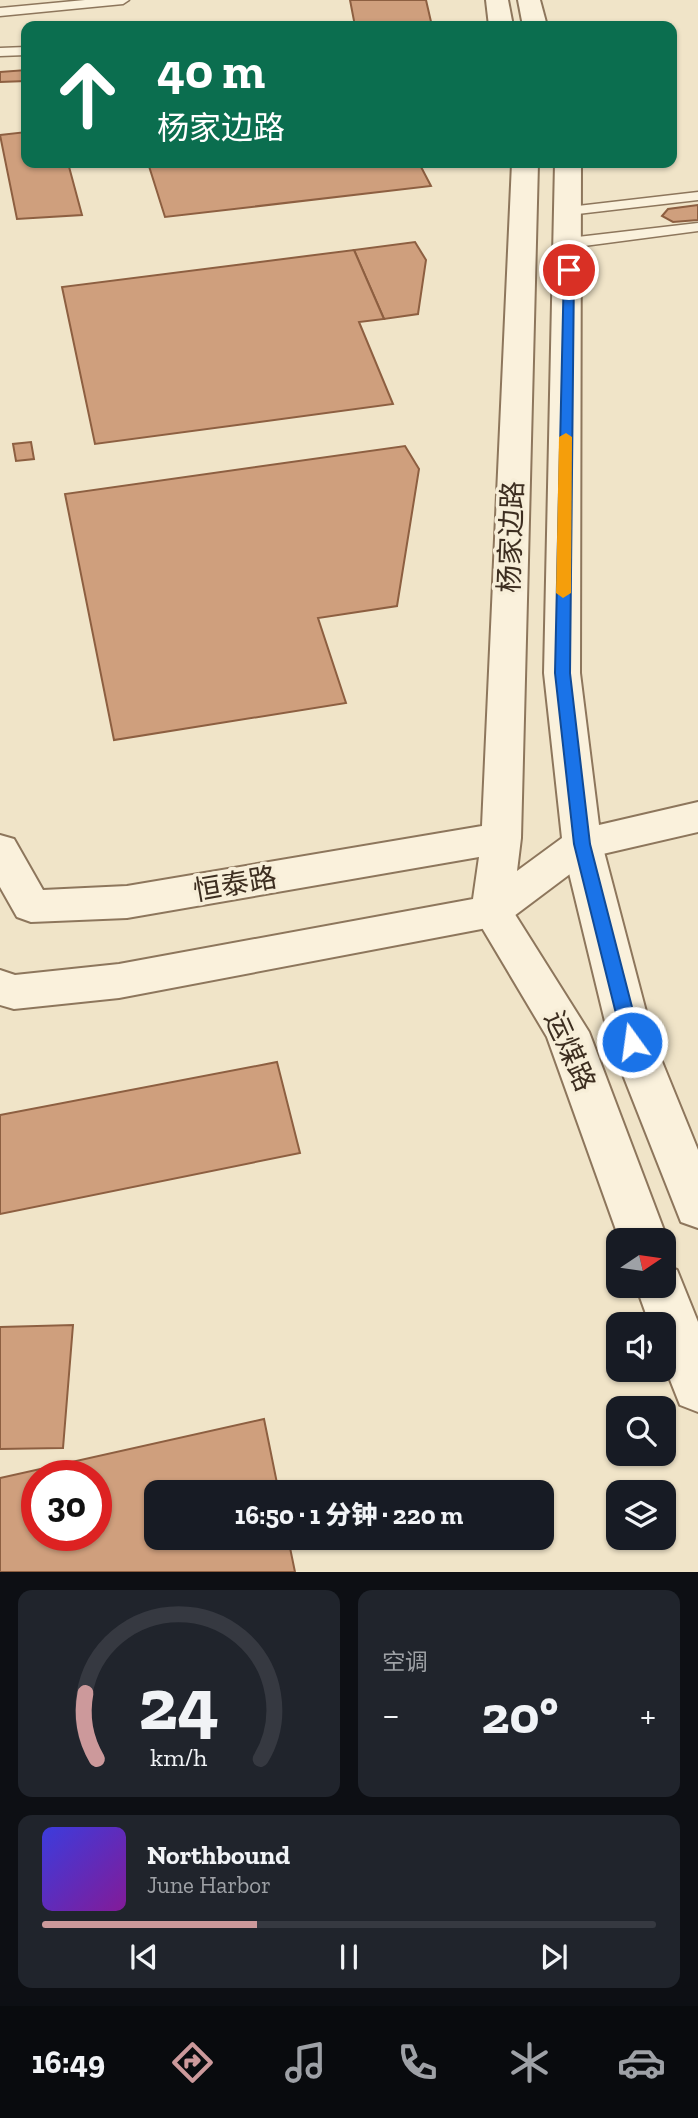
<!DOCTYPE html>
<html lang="zh">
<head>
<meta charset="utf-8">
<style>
  :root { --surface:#171b24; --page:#20242c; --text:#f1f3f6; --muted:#9ea1a6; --line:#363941; --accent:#cc999b }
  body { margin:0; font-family:"Zilla Slab","Noto Sans SC",serif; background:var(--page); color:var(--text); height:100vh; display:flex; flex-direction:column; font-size:26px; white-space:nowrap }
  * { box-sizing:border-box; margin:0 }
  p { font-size:23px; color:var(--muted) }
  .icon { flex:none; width:38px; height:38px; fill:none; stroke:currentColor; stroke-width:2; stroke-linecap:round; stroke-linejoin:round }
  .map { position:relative; height:1572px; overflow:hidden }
  .sheet { display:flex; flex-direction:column; gap:18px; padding:18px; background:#0d0f14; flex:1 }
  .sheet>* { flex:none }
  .hud { position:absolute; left:21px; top:21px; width:656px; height:147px; border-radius:14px; box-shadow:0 2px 5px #0004; background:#0b6e4f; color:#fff; overflow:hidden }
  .needle { width:46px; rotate:77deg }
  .tools { position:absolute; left:606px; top:1228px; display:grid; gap:14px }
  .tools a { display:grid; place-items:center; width:70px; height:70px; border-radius:14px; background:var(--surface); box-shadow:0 2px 5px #0004; font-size:35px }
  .speed { position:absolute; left:21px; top:1460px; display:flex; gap:14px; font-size:35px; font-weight:700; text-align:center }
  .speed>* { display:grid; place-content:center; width:91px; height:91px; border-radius:50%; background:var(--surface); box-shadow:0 2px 5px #0004; line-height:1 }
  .speed .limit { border:10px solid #d22; background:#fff; color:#111 }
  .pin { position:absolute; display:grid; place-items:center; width:60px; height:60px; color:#fff; margin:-30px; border:4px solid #fff; border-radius:50%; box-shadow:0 2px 7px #0007 }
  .me { position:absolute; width:77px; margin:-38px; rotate:346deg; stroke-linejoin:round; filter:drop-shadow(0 0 5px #0008) }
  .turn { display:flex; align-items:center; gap:24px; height:147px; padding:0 21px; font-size:32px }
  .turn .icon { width:91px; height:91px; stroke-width:2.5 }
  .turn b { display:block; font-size:49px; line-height:60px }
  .big { font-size:52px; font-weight:800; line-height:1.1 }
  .sheet .widget { flex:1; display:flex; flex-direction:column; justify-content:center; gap:10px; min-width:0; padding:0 24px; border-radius:14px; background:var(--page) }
  .sheet .dial { align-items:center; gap:0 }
  .dial svg { height:182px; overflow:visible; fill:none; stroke:var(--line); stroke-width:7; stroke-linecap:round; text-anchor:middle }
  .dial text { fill:var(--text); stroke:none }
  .song { display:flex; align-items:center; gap:21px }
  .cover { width:84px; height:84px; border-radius:10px; background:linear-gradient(135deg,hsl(240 70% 55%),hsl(290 70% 35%)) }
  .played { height:7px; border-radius:4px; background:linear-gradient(90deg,var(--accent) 35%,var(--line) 35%) }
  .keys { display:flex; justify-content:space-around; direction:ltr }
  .heat { display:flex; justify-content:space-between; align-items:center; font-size:38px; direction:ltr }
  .sheet .tiles { flex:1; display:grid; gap:18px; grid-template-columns:1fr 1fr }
  .widget:last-child { grid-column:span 2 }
  .trip { position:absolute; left:144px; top:1480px; width:410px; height:70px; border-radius:14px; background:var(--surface); box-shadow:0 2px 5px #0004; font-weight:800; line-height:70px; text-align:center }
  .tab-bar { display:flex; height:112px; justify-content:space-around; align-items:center; background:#090b0e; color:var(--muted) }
  .tab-bar .icon { width:49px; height:49px }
  .tab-bar .active { color:var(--accent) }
  .tab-bar b { font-size:32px; color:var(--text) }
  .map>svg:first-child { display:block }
</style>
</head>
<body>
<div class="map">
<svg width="698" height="1572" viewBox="0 0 698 1572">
  <rect width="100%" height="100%" fill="#f0e4c8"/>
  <g fill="#cf9f7d" stroke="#8d5f41" stroke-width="2" fill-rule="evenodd">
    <path d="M 350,0 L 426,0 L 432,26 L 355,26 Z"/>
    <path d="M 26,70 L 26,81 L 0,82 L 0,72 Z"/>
    <path d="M 26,132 L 26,163 L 68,163 L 82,215 L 17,219 L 0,135 Z"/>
    <path d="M 148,163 L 419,163 L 431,186 L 165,217 Z"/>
    <path d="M 698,205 L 698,220 L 673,222 L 662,216 L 668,209 Z"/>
    <path d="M 415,242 L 426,260 L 418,314 L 384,319 L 354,250 Z"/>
    <path d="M 354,250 L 384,319 L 359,322 L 393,404 L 95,444 L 62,287 Z"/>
    <path d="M 31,442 L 34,459 L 16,461 L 13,444 Z"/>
    <path d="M 405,446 L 419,469 L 397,606 L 318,618 L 346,703 L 114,740 L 65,494 Z"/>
    <path d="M 277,1062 L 300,1153 L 0,1214 L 0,1115 Z"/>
    <path d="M 73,1325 L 63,1448 L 0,1449 L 0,1327 Z"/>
    <path d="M 264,1419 L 279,1493 L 156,1493 L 156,1538 L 288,1538 L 295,1572 L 0,1572 L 0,1478 ZM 37,1475 L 96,1475 L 96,1535 L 37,1535 Z"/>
  </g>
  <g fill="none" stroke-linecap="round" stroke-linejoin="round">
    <defs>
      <g id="service">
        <path d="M 85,0 L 129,0 L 123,4 L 0,16 L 0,8 Z"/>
        <path d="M 26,47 L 26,55 L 0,56 L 0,48 Z"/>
        <path d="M 698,192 L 698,200 L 569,215 L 562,211 L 569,207 Z"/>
        <path d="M 698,223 L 698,231 L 569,248 L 561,243 L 569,238 Z"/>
      </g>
      <g id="minor">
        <path d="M 582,829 L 596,833 L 602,844 L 654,1042 L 698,1150 L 698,1228 L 681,1222 L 610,1042 L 562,844 L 568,833 Z"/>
        <path d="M 492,895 L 506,900 L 589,1032 L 668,1241 L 663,1251 L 663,1241 L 620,1241 L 547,1037 L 472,911 L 478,900 Z"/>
        <path d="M 663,1265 L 677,1270 L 698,1322 L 698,1412 L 680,1405 L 663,1362 L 663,1325 L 650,1325 L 636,1286 L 663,1286 Z"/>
      </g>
      <g id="tertiary">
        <path d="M 486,0 L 508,0 L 513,26 L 489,26 Z"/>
        <path d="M 518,0 L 540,0 L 547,26 L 523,26 Z"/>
        <path d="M 512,163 L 538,163 L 521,838 L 517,871 L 562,838 L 544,673 L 555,163 L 581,163 L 580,673 L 599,825 L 698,802 L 698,832 L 594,856 L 506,922 L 492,927 L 119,998 L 14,1009 L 0,1005 L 0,970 L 15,975 L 119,964 L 473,899 L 479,857 L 127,918 L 31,922 L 17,917 L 0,887 L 0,835 L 14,839 L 43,890 L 127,886 L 482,826 Z"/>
      </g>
    </defs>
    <use href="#service" stroke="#8d765c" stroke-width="3"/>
    <use href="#minor" stroke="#8d765c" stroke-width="4"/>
    <use href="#tertiary" stroke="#8d765c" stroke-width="4"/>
    <use href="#service" fill="#faf1dc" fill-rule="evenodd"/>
    <use href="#minor" fill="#faf1dc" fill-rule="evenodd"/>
    <use href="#tertiary" fill="#faf1dc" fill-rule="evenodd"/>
  </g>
  <path fill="#1a73e8" stroke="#114b97" stroke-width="2" d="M 564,267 L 574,270 L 570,673 L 590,844 L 641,1042 L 638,1048 L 632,1050 L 626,1048 L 623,1042 L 574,844 L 555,673 Z"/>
  <path fill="#f59e0b" d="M 566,433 L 572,437 L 571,593 L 563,598 L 556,593 L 559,437 Z"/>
  <g text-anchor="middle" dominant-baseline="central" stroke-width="7" stroke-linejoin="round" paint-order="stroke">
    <g font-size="28" fill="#3d2e20" stroke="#f7eed8">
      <text transform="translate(511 537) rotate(-88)">杨家边路</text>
      <text transform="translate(235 884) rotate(-10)">恒泰路</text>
      <text transform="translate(570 1051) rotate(66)">运煤路</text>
    </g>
  </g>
</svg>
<div class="tools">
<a><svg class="needle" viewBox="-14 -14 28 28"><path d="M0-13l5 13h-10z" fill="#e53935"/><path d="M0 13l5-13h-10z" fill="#9ea1a6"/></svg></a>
<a><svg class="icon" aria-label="sound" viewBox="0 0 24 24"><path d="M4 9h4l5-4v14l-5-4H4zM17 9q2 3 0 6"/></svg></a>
<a><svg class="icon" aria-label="search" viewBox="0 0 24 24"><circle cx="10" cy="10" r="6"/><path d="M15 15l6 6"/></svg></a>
<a><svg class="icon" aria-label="layers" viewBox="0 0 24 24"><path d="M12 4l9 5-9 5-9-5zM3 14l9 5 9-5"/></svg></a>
</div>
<div class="speed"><div class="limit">30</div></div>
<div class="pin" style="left:569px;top:270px;background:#d93025"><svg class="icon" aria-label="arrive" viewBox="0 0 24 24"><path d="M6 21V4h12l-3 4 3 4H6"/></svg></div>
<svg class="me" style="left:632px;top:1042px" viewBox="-20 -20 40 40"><circle r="17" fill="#1a73e8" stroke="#fff" stroke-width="3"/><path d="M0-11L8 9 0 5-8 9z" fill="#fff"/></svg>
<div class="trip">16:50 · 1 分钟 · 220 m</div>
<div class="hud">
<div class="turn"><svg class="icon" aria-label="ahead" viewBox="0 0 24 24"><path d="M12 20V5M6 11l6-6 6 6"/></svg><div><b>40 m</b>杨家边路</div></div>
</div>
</div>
<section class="sheet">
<div class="tiles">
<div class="widget dial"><svg viewBox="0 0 100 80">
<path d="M14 69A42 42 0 1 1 86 69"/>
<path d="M14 69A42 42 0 0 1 9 40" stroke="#cc999b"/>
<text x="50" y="56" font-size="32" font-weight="700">24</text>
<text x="50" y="72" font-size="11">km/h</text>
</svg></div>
<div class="widget"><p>空调</p>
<div class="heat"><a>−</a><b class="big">20°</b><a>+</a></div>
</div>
<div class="widget">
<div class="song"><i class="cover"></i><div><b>Northbound</b><p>June Harbor</p></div></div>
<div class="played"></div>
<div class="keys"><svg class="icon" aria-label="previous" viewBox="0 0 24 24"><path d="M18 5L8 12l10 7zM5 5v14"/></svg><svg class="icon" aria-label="pause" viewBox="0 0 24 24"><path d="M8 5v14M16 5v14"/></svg><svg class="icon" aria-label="next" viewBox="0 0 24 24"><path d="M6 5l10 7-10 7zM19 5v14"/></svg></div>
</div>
</div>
</section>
<nav class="tab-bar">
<b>16:49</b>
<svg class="icon active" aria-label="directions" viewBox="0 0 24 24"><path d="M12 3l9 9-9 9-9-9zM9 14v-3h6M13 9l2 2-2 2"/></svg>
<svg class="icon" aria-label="music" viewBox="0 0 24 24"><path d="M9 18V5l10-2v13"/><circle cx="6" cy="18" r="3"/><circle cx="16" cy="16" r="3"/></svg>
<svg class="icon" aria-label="phone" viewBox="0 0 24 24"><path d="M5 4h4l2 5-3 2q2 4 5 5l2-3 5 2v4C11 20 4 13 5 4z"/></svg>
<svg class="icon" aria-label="climate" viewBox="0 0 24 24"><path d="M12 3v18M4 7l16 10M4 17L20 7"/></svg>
<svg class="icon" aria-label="car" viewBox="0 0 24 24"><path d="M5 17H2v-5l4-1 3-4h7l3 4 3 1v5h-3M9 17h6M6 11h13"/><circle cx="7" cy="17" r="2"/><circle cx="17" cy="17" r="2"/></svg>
</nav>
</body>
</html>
